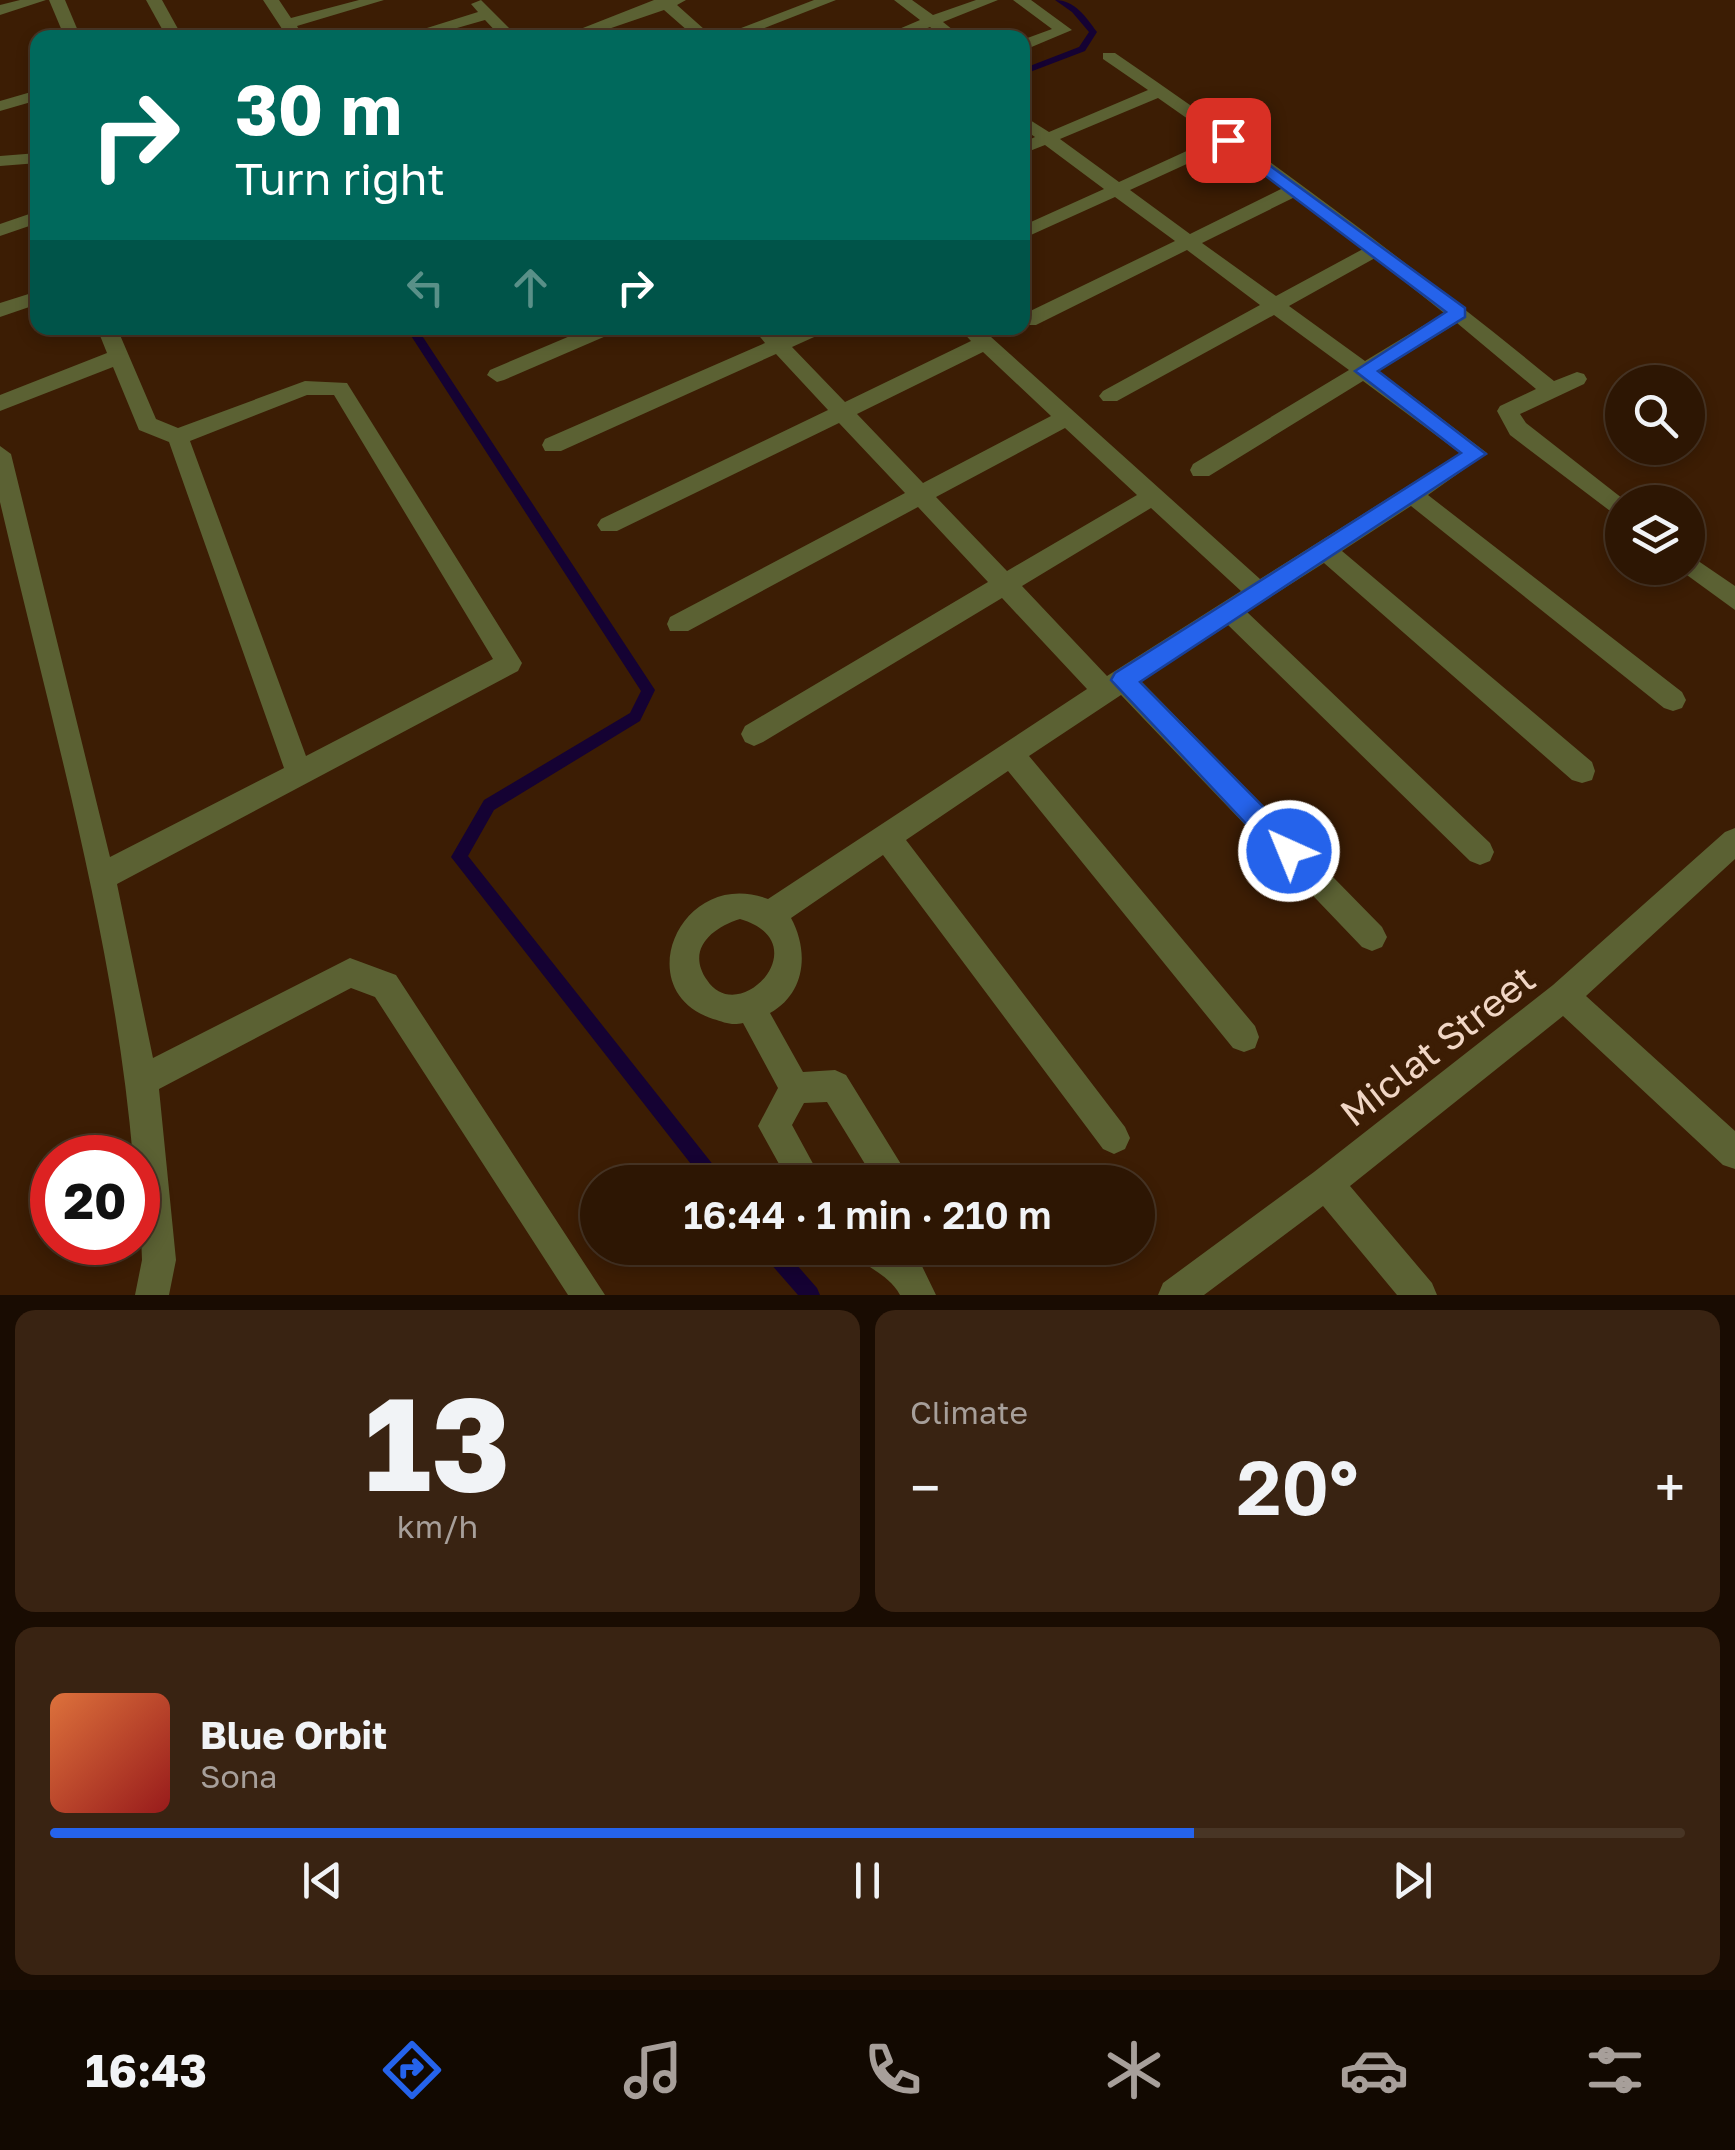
<!DOCTYPE html>
<html lang="en">
<head>
<meta charset="utf-8">
<style>
  :root { --surface:#2d1603; --page:#392312; --text:#f1f3f6; --muted:#a79f9a; --line:#483525; --accent:#2563eb }
  body { margin:0; font-family:"Golos Text",sans-serif; background:var(--page); color:var(--text); height:100vh; display:flex; flex-direction:column; font-size:38px; white-space:nowrap }
  * { box-sizing:border-box; margin:0 }
  p { font-size:32px; color:var(--muted) }
  .icon { flex:none; width:55px; height:55px; fill:none; stroke:currentColor; stroke-width:2; stroke-linecap:round; stroke-linejoin:round }
  .map { position:relative; height:1295px; overflow:hidden }
  .side { display:flex; flex-direction:column; gap:15px; padding:15px; background:#190c02; flex:1 }
  .side>* { flex:none }
  .top-card { position:absolute; left:30px; top:30px; width:1000px; height:305px; border-radius:20px; box-shadow:0 5px 15px #0003,0 0 0 2px var(--line); background:#00695c; color:#fff; overflow:hidden }
  .fabs { position:absolute; left:1605px; top:365px; display:grid; gap:20px }
  .fabs a { display:grid; place-items:center; width:100px; height:100px; border-radius:50%; background:var(--surface); box-shadow:0 5px 15px #0003,0 0 0 2px var(--line); font-size:50px }
  .speed { position:absolute; left:30px; top:1135px; display:flex; gap:20px; font-size:50px; font-weight:700; text-align:center }
  .speed>* { display:grid; place-content:center; width:130px; height:130px; border-radius:50%; background:var(--surface); box-shadow:0 5px 15px #0003,0 0 0 2px var(--line); line-height:1 }
  .speed .limit { border:15px solid #d22; background:#fff; color:#111 }
  .pin { position:absolute; display:grid; place-items:center; width:85px; height:85px; color:#fff; margin:-42px; border-radius:20px; box-shadow:0 5px 15px #0006 }
  .me { position:absolute; width:110px; margin:-55px; rotate:316deg; stroke-linejoin:round; filter:drop-shadow(0 0 8px #0008) }
  .turn { display:flex; align-items:center; gap:35px; height:210px; padding:0 40px; font-size:45px }
  .turn .icon { width:130px; height:130px; stroke-width:2.5 }
  .turn b { display:block; font-size:70px; line-height:85px }
  .lanes { display:flex; align-items:center; height:95px; padding:0 40px; background:#0003; justify-content:center; gap:50px; direction:ltr }
  .lanes .off { opacity:.35 }
  .big { font-size:75px; font-weight:600; line-height:1.1 }
  .side .card { flex:1; display:flex; flex-direction:column; justify-content:center; gap:15px; min-width:0; padding:0 35px; border-radius:20px; background:var(--page) }
  .side .dial { align-items:center; gap:0 }
  .dial b { font-size:130px; line-height:1 }
  .song { display:flex; align-items:center; gap:30px }
  .cover { width:120px; height:120px; border-radius:15px; background:linear-gradient(135deg,hsl(20 70% 55%),hsl(0 70% 35%)) }
  .played { height:10px; border-radius:5px; background:linear-gradient(90deg,var(--accent) 70%,var(--line) 70%) }
  .keys { display:flex; justify-content:space-around; direction:ltr }
  .heat { display:flex; justify-content:space-between; align-items:center; font-size:55px; direction:ltr }
  .side .tiles { flex:1; display:grid; gap:15px; grid-template-columns:1fr 1fr }
  .card:last-child { grid-column:span 2 }
  .trip { position:absolute; left:580px; top:1165px; width:575px; height:100px; border-radius:50px; background:var(--surface); box-shadow:0 5px 15px #0003,0 0 0 2px var(--line); font-weight:600; line-height:100px; text-align:center }
  .menu { display:flex; height:160px; justify-content:space-around; align-items:center; background:#120901; color:var(--muted) }
  .menu .icon { width:70px; height:70px }
  .menu .selected { color:var(--accent) }
  .menu b { font-size:45px; color:var(--text) }
  .map>svg:first-child { display:block }
</style>
</head>
<body>
<div class="map">
<svg width="1735" height="1295" viewBox="0 0 1735 1295">
  <rect width="100%" height="100%" fill="#3c1d04"/>
  <g fill="none" stroke-linecap="round" stroke-linejoin="round">
    <g fill="#150233" fill-rule="evenodd">
      <path d="M 1055,0 C 1075,0 1086,17 1097,32 L 1085,51 L 1022,75 L 1022,69 L 1079,47 L 1089,32 L 1072,12 Z"/>
      <path d="M 406,328 L 417,328 L 655,690 L 640,721 L 494,810 L 468,856 L 722,1176 L 725,1182 L 705,1182 L 451,857 L 484,800 L 630,713 L 641,691 Z"/>
      <path d="M 761,1248 L 782,1248 L 817,1288 L 820,1295 L 798,1295 L 763,1255 Z"/>
    </g>
    <g fill="#5b6133" fill-rule="evenodd">
      <path d="M 20,0 L 46,0 L 0,15 L 0,5 Z"/>
      <path d="M 49,0 L 65,0 L 81,38 L 65,38 Z"/>
      <path d="M 146,0 L 162,0 L 183,38 L 167,38 Z"/>
      <path d="M 263,0 L 279,0 L 291,18 L 359,0 L 384,0 L 297,26 L 304,38 L 288,38 Z"/>
      <path d="M 481,0 L 519,38 L 502,38 L 485,20 L 422,38 L 395,38 L 478,12 L 471,4 Z"/>
      <path d="M 654,0 L 686,0 L 677,5 L 714,38 L 696,38 L 664,10 L 582,38 L 560,37 Z"/>
      <path d="M 814,0 L 836,0 L 739,38 L 715,38 Z"/>
      <path d="M 894,0 L 912,0 L 933,15 L 976,0 L 998,0 L 943,22 L 963,38 L 944,38 L 930,27 L 902,38 L 878,38 L 920,20 Z"/>
      <path d="M 1013,0 L 1031,0 L 1072,30 L 1022,51 L 1022,40 L 1052,29 Z"/>
      <path d="M 1103,53 L 1115,53 C 1266,156 1412,265 1554,381 L 1577,372 L 1584,374 L 1587,379 L 1584,384 L 1520,414 L 1526,423 L 1627,502 L 1622,502 L 1622,520 L 1510,435 L 1497,411 L 1500,406 L 1536,389 L 1457,323 L 1379,371 L 1487,453 L 1428,495 L 1682,692 L 1686,700 L 1682,708 L 1673,711 L 1664,708 L 1411,506 L 1342,551 L 1592,762 L 1595,771 L 1592,780 L 1582,783 L 1572,780 L 1324,563 L 1247,612 L 1490,843 L 1494,852 L 1490,861 L 1480,865 L 1470,861 L 1228,625 L 1141,681 L 1382,927 L 1387,937 L 1382,947 L 1372,951 L 1362,947 L 1121,695 L 1029,756 L 1255,1026 L 1259,1037 L 1255,1048 L 1244,1052 L 1233,1048 L 1008,771 L 906,840 L 1125,1127 L 1130,1138 L 1125,1149 L 1114,1154 L 1103,1149 L 883,855 L 791,918 C 809,951 806,993 770,1013 L 803,1072 L 835,1070 L 846,1075 L 912,1182 L 876,1182 L 827,1102 L 804,1103 L 792,1125 L 823,1182 L 789,1182 L 758,1126 L 778,1088 L 743,1023 C 731,1026 724,1022 713,1019 C 627,991 681,866 768,899 L 1087,689 L 1002,598 L 763,742 L 754,746 L 745,742 L 741,734 L 745,726 L 988,582 L 918,507 L 688,631 L 670,631 L 667,624 L 670,617 L 905,493 L 839,423 L 617,531 L 601,531 L 597,525 L 601,519 L 828,410 L 776,354 L 561,451 L 545,451 L 542,445 L 545,439 L 765,343 L 753,328 L 774,328 L 782,335 L 799,328 L 826,328 L 823,333 L 792,347 L 845,402 L 971,341 L 959,328 L 981,328 L 1260,579 L 1460,453 L 1363,381 L 1209,476 L 1193,476 L 1190,470 L 1193,464 L 1349,370 L 1274,315 L 1117,401 L 1103,401 L 1099,396 L 1103,391 L 1260,305 L 1187,250 L 1036,325 L 1022,325 L 1022,315 L 1175,241 L 1115,197 L 1022,239 L 1022,226 L 1104,189 L 1045,145 L 1022,154 L 1022,143 L 1035,137 L 1022,128 L 1022,115 L 1049,132 L 1148,90 L 1103,59 ZM 1158,98 L 1215,138 L 1119,182 L 1060,139 ZM 1226,146 L 1283,188 L 1190,234 L 1130,190 ZM 1295,197 L 1363,249 L 1276,296 L 1202,243 ZM 1375,258 L 1444,313 L 1365,361 L 1289,306 ZM 983,352 L 1051,416 L 923,483 L 857,414 ZM 1065,428 L 1137,495 L 1007,571 L 936,497 ZM 1151,508 L 1241,591 L 1107,676 L 1022,586 ZM 740,919 C 820,942 739,1029 707,980 C 686,950 711,928 740,919 Z"/>
      <path d="M 38,90 L 38,100 L 0,111 L 0,101 Z"/>
      <path d="M 38,153 L 38,163 L 0,166 L 0,156 Z"/>
      <path d="M 38,211 L 38,223 L 0,236 L 0,224 Z"/>
      <path d="M 38,291 L 38,304 L 0,317 L 0,303 Z"/>
      <path d="M 97,328 L 117,328 L 156,419 L 178,428 L 305,381 L 347,383 L 522,663 L 518,671 L 117,884 L 153,1058 L 350,958 L 396,975 L 605,1295 L 568,1295 L 375,997 L 351,988 L 159,1089 L 176,1260 L 169,1295 L 135,1295 L 142,1260 L 138,1158 L 133,1158 C 114,936 50,718 0,502 L 0,446 L 11,454 L 110,857 L 284,768 L 169,442 L 139,430 L 113,367 L 0,411 L 0,395 L 107,353 ZM 307,395 L 334,395 L 493,659 L 306,756 L 190,441 Z"/>
      <path d="M 589,328 L 616,328 L 613,333 L 504,380 L 497,382 L 487,375 L 490,370 Z"/>
      <path d="M 1688,554 L 1735,586 L 1735,610 L 1680,570 L 1688,568 Z"/>
      <path d="M 1735,828 L 1735,859 L 1586,996 L 1735,1131 L 1735,1169 L 1723,1165 L 1563,1016 L 1350,1186 L 1432,1283 L 1437,1295 L 1397,1295 L 1323,1206 L 1204,1295 L 1158,1295 L 1163,1283 L 1314,1172 L 1553,985 L 1725,832 Z"/>
      <path d="M 854,1248 L 918,1248 L 920,1262 L 936,1295 L 900,1295 C 887,1271 863,1270 854,1248 Z"/>
    </g>
  </g>
  <path fill="#2563eb" stroke="#184099" stroke-width="2.5" d="M 1228,135 L 1465,308 L 1465,317 L 1378,371 L 1486,454 L 1140,682 L 1298,842 L 1302,851 L 1298,860 L 1289,863 L 1280,860 L 1111,680 L 1115,673 L 1461,453 L 1355,371 L 1446,312 L 1222,143 L 1220,140 Z"/>
  <g text-anchor="middle" dominant-baseline="central" stroke-width="10" stroke-linejoin="round" paint-order="stroke">
    <g font-size="38" fill="#f1d6c5" stroke="#3c1d04">
      <text transform="translate(1437 1045) rotate(-38)">Miclat Street</text>
    </g>
  </g>
</svg>
<div class="fabs">
<a><svg class="icon" aria-label="search" viewBox="0 0 24 24"><circle cx="10" cy="10" r="6"/><path d="M15 15l6 6"/></svg></a>
<a><svg class="icon" aria-label="layers" viewBox="0 0 24 24"><path d="M12 4l9 5-9 5-9-5zM3 14l9 5 9-5"/></svg></a>
</div>
<div class="speed"><div class="limit">20</div></div>
<div class="pin" style="left:1228px;top:140px;background:#d93025"><svg class="icon" aria-label="arrive" viewBox="0 0 24 24"><path d="M6 21V4h12l-3 4 3 4H6"/></svg></div>
<svg class="me" style="left:1289px;top:851px" viewBox="-20 -20 40 40"><circle r="17" fill="#2563eb" stroke="#fff" stroke-width="3"/><path d="M0-11L8 9 0 5-8 9z" fill="#fff"/></svg>
<div class="trip">16:44 · 1 min · 210 m</div>
<div class="top-card">
<div class="turn"><svg class="icon" aria-label="right" viewBox="0 0 24 24"><path d="M7 20v-9h11M14 6l5 5-5 5"/></svg><div><b>30 m</b>Turn right</div></div>
<div class="lanes"><svg class="icon off" aria-label="left" viewBox="0 0 24 24"><path d="M17 20v-9H6M10 6l-5 5 5 5"/></svg><svg class="icon off" aria-label="ahead" viewBox="0 0 24 24"><path d="M12 20V5M6 11l6-6 6 6"/></svg><svg class="icon" aria-label="right" viewBox="0 0 24 24"><path d="M7 20v-9h11M14 6l5 5-5 5"/></svg></div>
</div>
</div>
<section class="side">
<div class="tiles">
<div class="card dial"><b>13</b><p>km/h</p></div>
<div class="card"><p>Climate</p>
<div class="heat"><a>−</a><b class="big">20°</b><a>+</a></div>
</div>
<div class="card">
<div class="song"><i class="cover"></i><div><b>Blue Orbit</b><p>Sona</p></div></div>
<div class="played"></div>
<div class="keys"><svg class="icon" aria-label="previous" viewBox="0 0 24 24"><path d="M18 5L8 12l10 7zM5 5v14"/></svg><svg class="icon" aria-label="pause" viewBox="0 0 24 24"><path d="M8 5v14M16 5v14"/></svg><svg class="icon" aria-label="next" viewBox="0 0 24 24"><path d="M6 5l10 7-10 7zM19 5v14"/></svg></div>
</div>
</div>
</section>
<nav class="menu">
<b>16:43</b>
<svg class="icon selected" aria-label="directions" viewBox="0 0 24 24"><path d="M12 3l9 9-9 9-9-9zM9 14v-3h6M13 9l2 2-2 2"/></svg>
<svg class="icon" aria-label="music" viewBox="0 0 24 24"><path d="M9 18V5l10-2v13"/><circle cx="6" cy="18" r="3"/><circle cx="16" cy="16" r="3"/></svg>
<svg class="icon" aria-label="phone" viewBox="0 0 24 24"><path d="M5 4h4l2 5-3 2q2 4 5 5l2-3 5 2v4C11 20 4 13 5 4z"/></svg>
<svg class="icon" aria-label="climate" viewBox="0 0 24 24"><path d="M12 3v18M4 7l16 10M4 17L20 7"/></svg>
<svg class="icon" aria-label="car" viewBox="0 0 24 24"><path d="M5 17H2v-5l4-1 3-4h7l3 4 3 1v5h-3M9 17h6M6 11h13"/><circle cx="7" cy="17" r="2"/><circle cx="17" cy="17" r="2"/></svg>
<svg class="icon" aria-label="filters" viewBox="0 0 24 24"><path d="M4 7h16M4 17h16"/><circle cx="9" cy="7" r="2"/><circle cx="15" cy="17" r="2"/></svg>
</nav>
</body>
</html>
